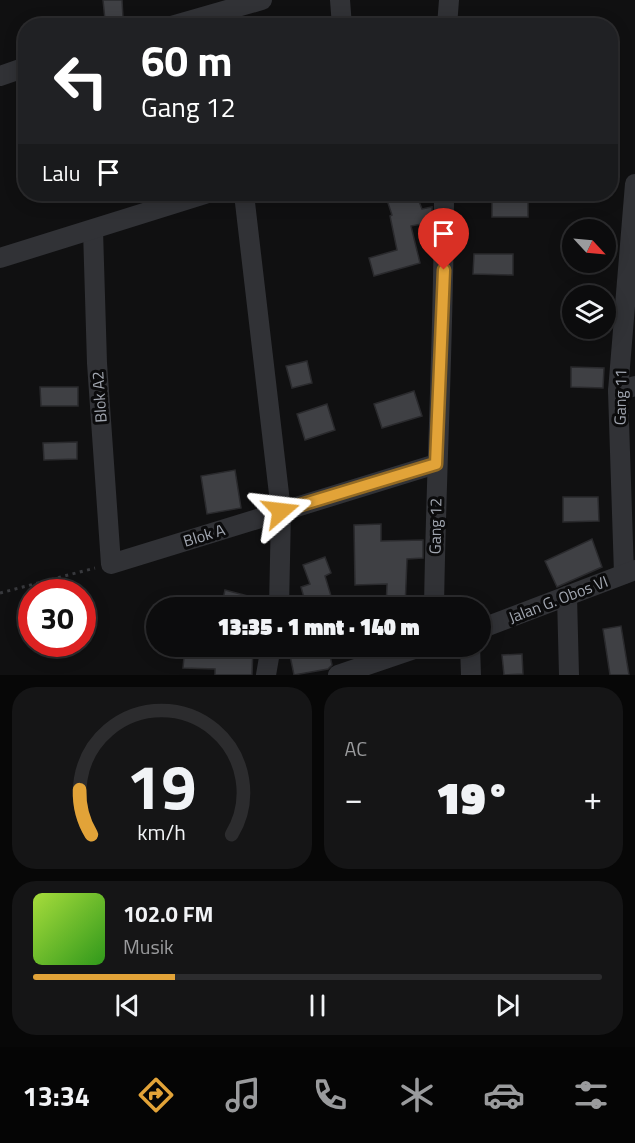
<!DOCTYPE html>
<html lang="id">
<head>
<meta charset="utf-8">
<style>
  :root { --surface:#0c0c0d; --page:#151516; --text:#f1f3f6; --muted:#9a9b9d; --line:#2c2c2e; --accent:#e2a338 }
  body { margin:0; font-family:"Titillium Web",sans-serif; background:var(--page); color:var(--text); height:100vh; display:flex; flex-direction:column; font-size:22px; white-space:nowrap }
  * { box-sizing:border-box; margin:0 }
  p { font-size:20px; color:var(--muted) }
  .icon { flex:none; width:33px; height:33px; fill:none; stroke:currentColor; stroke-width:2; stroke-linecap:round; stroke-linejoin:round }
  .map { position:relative; height:675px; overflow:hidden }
  .drawer { display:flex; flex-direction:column; gap:12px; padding:12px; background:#070707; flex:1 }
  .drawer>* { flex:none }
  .hud { position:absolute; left:18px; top:18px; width:600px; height:183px; border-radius:24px; box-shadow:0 3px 15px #0003,0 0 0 2px var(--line); background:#202124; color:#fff; overflow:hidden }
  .needle { width:39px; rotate:116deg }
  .tools { position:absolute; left:562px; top:219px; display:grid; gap:12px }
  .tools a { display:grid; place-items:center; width:54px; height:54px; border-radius:50%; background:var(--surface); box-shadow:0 3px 15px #0003,0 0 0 2px var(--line); font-size:30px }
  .speed { position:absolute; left:18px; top:579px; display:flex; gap:12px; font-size:30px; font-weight:700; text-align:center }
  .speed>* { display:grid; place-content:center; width:78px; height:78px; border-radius:50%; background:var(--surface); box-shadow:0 3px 15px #0003,0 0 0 2px var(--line); line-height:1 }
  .speed .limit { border:9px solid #d22; background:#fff; color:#111 }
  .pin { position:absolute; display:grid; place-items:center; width:51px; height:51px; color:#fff; margin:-62px -26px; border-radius:50% 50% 50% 0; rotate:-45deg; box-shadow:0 0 6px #0007 }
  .pin .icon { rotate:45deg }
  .me { position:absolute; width:66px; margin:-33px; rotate:73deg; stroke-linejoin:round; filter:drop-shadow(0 0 4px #0008) }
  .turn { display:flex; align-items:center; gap:21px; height:126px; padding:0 24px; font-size:27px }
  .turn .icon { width:78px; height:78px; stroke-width:2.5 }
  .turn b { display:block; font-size:42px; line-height:51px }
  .then { display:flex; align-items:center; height:57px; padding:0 24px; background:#0003; gap:12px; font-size:22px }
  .big { font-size:45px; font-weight:800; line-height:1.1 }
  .drawer .widget { flex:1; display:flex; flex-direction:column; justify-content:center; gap:9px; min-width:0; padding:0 21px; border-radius:24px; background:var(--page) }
  .drawer .dial { align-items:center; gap:0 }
  .dial svg { height:156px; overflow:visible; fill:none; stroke:var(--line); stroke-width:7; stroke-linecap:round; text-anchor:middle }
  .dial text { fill:var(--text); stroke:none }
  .song { display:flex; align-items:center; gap:18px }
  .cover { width:72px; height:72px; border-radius:9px; background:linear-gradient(135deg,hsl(80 70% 55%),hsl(110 70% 35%)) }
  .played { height:6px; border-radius:3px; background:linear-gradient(90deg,var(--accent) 25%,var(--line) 25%) }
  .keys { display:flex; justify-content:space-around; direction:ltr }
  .heat { display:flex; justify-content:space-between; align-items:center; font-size:33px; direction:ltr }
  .drawer .tiles { flex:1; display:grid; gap:12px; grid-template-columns:1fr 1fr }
  .widget:last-child { grid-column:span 2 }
  .trip { position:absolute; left:146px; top:597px; width:345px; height:60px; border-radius:30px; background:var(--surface); box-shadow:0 3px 15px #0003,0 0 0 2px var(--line); font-weight:800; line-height:60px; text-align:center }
  .tab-bar { display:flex; height:96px; justify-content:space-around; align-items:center; background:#050505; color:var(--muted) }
  .tab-bar .icon { width:42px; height:42px }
  .tab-bar .current { color:var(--accent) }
  .tab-bar b { font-size:27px; color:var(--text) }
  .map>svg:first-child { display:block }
</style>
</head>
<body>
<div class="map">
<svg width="635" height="675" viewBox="0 0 635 675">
  <rect width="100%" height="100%" fill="#101011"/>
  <g fill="#3f4044" stroke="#2a2a2d" stroke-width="1.5">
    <path d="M 103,0 L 122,0 L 123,18 L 105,20 Z"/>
    <path d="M 385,194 L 416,194 L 422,209 L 432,207 L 432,222 L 411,226 L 420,263 L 374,276 L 369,258 L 397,250 L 390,216 L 392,215 Z"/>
    <rect x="492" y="194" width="36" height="23"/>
    <path d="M 474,254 L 513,254 L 513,275 L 473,274 Z"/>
    <path d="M 307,361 L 312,383 L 292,388 L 286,366 Z"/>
    <path d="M 571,367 L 604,368 L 603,388 L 571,387 Z"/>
    <path d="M 40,387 L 78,387 L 78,406 L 41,406 Z"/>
    <path d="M 414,391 L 422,416 L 382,428 L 374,404 Z"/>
    <path d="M 327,404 L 335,430 L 305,440 L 297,414 Z"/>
    <path d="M 77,442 L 77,459 L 44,460 L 43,443 Z"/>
    <path d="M 235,470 L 241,508 L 207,514 L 201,476 Z"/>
    <path d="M 563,497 L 598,497 L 599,521 L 563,522 Z"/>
    <path d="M 381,524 L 381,541 L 423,540 L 423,558 L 407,559 L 405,608 L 386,608 L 387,584 L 355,585 L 354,525 Z"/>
    <path d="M 592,539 L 602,567 L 557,587 L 545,561 Z"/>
    <path d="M 325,557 L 331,573 L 325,576 L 331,596 L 325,597 L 328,608 L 307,608 L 301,587 L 310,584 L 303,565 Z"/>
    <path d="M 225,590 L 248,596 L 245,608 L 221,608 Z"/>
    <path d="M 621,626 L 629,675 L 610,675 L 603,629 Z"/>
    <path d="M 185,646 L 253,646 L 252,675 L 215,675 L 215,669 L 183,668 Z"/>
    <path d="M 288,646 L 328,646 L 332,665 L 328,669 L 294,675 Z"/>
    <path d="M 522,654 L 523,674 L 504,675 L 502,655 Z"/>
  </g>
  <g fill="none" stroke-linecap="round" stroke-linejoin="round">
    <path stroke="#38393d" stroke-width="3" stroke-dasharray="3 4.5" stroke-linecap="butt" d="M 0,593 L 95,568"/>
    <g stroke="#313236" stroke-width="20">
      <path d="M 340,0 L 342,26"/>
      <path d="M 171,26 L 262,0"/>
      <path d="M 447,26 L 449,0"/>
      <path d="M 0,76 L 26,67"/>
      <path d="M 244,194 L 281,511 L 279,608"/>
      <path d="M 93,230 L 97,363 L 111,564 L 436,464"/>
      <path d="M 0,258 L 205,194"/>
      <path d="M 618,391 L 635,386"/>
      <path d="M 624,574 L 618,391 L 635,184"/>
      <path d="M 567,596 L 569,675"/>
      <path d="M 434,608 C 436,469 444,332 444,194"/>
      <path d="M 480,629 L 635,570"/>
      <path d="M 470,646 L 471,675"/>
      <path d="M 266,675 L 271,646"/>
      <path d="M 338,675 L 423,646"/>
    </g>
  </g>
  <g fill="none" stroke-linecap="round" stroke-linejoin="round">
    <defs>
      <path id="route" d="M 281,511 L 436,464 L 444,270"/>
    </defs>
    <use href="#route" stroke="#936a24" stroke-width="15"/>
    <use href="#route" stroke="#e2a338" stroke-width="10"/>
  </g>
  <g text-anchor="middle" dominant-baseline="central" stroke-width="6" stroke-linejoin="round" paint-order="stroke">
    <g font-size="16" fill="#a2a7b1" stroke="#0b0b0c">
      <text transform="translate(99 397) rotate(-94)">Blok A2</text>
      <text transform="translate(620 397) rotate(-89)">Gang 11</text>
      <text transform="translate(435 526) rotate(-89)">Gang 12</text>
      <text transform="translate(204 535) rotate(-17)">Blok A</text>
      <text transform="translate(558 599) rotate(-21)">Jalan G. Obos VI</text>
    </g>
  </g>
</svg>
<div class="tools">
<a><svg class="needle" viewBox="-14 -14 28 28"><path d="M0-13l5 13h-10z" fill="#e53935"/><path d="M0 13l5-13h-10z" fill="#9a9b9d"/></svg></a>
<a><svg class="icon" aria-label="layers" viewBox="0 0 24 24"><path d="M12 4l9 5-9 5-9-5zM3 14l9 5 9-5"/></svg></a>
</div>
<div class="speed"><div class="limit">30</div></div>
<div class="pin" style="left:444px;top:270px;background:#d93025"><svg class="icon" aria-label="arrive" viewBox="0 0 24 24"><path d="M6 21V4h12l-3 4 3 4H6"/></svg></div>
<svg class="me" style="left:281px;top:511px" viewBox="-20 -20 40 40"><path d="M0-17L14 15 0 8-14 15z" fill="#e2a338" stroke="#fff" stroke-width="4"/></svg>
<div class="trip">13:35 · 1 mnt · 140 m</div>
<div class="hud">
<div class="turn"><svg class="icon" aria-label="left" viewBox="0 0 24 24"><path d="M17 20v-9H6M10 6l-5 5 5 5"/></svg><div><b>60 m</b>Gang 12</div></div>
<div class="then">Lalu<svg class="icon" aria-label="arrive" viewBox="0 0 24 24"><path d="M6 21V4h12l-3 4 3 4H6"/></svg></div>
</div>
</div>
<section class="drawer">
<div class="tiles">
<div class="widget dial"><svg viewBox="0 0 100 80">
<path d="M14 69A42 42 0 1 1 86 69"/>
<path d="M14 69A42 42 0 0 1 8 46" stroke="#e2a338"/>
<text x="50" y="56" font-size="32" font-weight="700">19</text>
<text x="50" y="72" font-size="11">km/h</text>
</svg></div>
<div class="widget"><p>AC</p>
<div class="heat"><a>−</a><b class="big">19°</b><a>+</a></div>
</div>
<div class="widget">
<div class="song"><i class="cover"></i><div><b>102.0 FM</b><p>Musik</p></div></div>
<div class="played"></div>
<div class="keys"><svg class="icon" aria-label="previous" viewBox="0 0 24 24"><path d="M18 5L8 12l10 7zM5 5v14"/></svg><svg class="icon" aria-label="pause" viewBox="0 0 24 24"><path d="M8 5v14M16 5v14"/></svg><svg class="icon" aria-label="next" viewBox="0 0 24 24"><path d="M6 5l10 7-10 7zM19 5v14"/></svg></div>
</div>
</div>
</section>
<nav class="tab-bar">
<b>13:34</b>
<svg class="icon current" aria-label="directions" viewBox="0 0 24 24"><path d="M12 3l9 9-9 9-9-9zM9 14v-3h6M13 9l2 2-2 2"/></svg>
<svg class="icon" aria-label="music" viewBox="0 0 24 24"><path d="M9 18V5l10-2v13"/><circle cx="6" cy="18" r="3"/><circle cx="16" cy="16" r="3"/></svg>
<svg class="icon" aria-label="phone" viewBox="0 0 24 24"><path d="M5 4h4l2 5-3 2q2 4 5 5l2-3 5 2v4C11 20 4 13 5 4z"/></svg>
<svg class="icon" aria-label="climate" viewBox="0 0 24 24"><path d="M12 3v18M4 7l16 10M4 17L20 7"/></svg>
<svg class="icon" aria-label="car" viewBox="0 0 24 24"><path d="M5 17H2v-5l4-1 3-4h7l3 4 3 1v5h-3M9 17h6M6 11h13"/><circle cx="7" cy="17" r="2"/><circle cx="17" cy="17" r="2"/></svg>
<svg class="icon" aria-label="filters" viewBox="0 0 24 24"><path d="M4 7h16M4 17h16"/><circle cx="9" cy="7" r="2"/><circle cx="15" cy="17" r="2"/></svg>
</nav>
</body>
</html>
